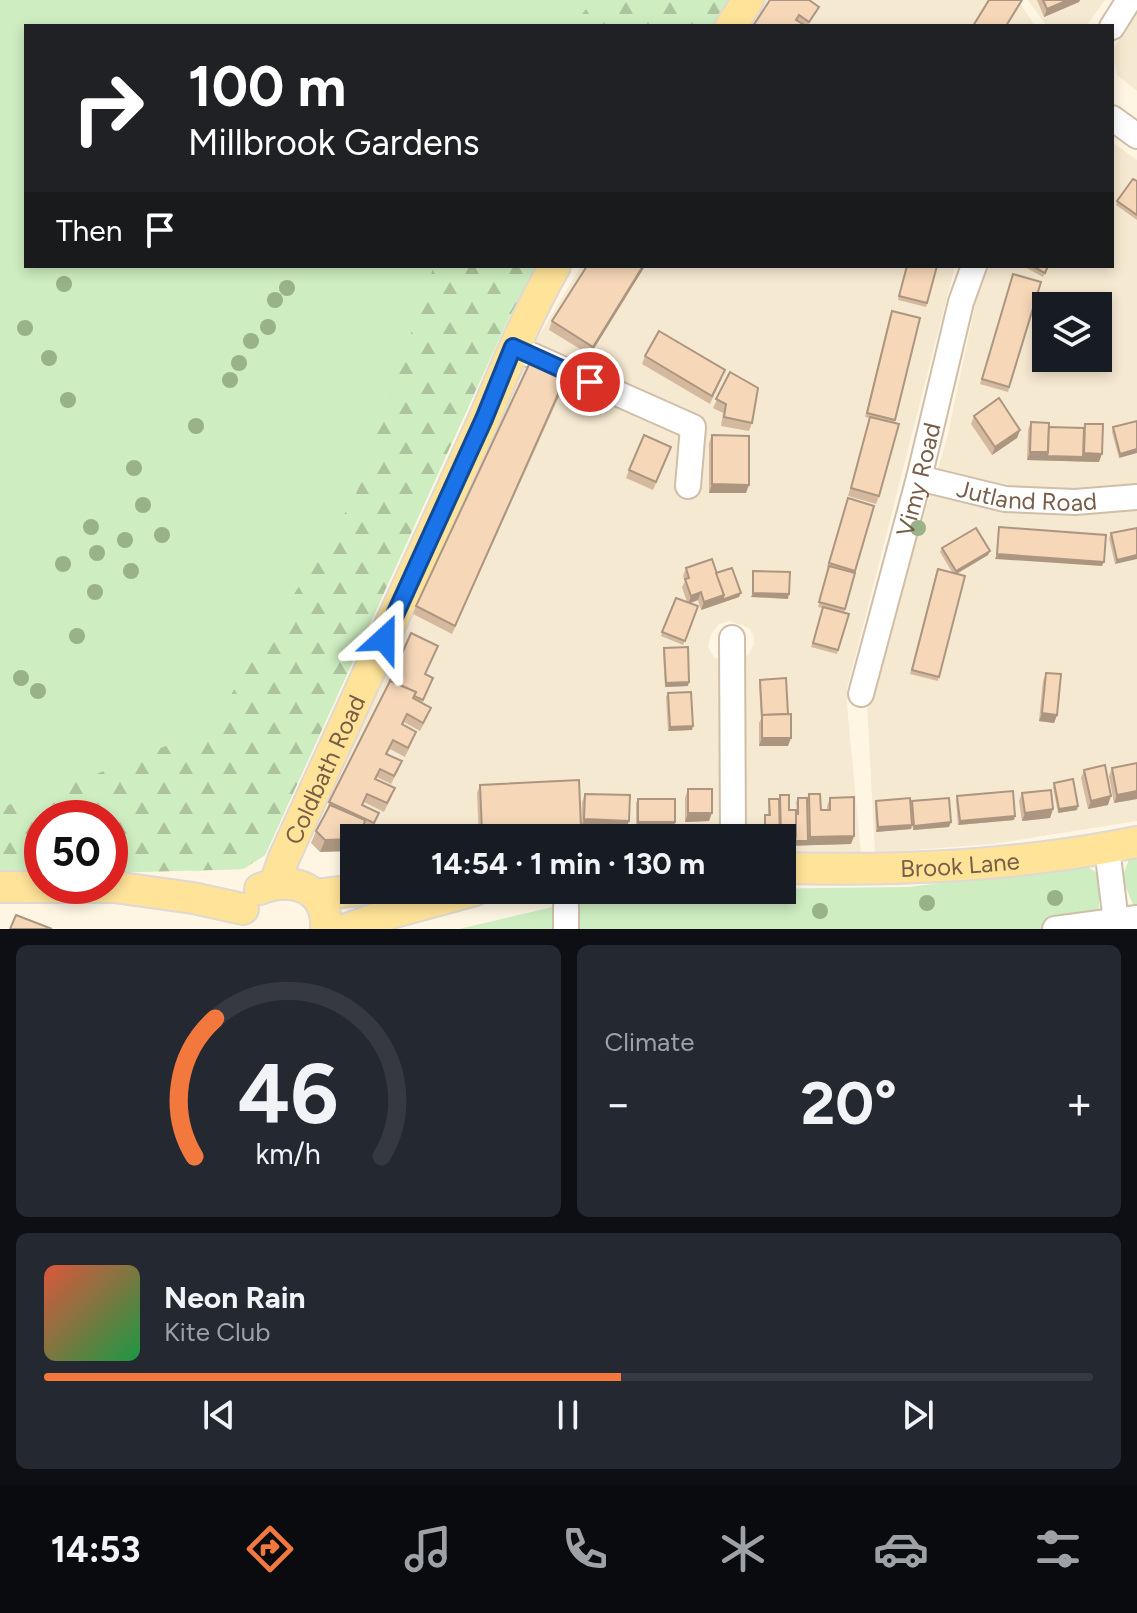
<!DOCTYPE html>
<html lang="en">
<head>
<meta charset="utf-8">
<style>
  :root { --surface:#171b24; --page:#242831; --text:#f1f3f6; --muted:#9ea1a6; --line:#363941; --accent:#f2783e }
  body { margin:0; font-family:Figtree,sans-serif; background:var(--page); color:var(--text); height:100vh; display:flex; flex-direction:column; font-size:30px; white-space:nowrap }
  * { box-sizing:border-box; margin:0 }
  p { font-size:26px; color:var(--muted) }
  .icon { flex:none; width:44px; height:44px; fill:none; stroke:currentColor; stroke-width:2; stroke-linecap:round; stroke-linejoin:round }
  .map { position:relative; height:929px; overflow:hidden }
  .details { display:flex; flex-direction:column; gap:16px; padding:16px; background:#0d0f14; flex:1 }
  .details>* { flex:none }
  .guide { position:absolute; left:24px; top:24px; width:1090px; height:244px; border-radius:0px; box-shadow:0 4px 12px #0003; background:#202124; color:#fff; overflow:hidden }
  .fabs { position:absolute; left:1032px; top:292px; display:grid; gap:16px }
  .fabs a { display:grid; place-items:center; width:80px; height:80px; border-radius:0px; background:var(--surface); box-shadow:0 4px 12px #0003; font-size:40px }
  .speed { position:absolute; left:24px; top:800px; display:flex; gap:16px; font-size:40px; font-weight:700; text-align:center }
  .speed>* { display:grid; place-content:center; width:104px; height:104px; border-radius:50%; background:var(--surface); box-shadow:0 4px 12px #0003; line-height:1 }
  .speed .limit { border:12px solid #d22; background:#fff; color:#111 }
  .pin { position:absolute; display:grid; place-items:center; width:68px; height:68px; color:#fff; margin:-34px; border:4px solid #fff; border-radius:50%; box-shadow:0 2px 8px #0007 }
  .me { position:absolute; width:88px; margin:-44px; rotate:24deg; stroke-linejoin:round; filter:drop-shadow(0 0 6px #0008) }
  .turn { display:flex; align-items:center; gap:28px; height:168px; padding:0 32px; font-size:36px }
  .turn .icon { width:104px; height:104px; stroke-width:2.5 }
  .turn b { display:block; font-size:56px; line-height:68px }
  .then { display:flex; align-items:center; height:76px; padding:0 32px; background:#0003; gap:16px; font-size:30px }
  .big { font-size:60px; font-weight:700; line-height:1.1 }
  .details .tile { flex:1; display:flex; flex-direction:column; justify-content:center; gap:12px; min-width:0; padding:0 28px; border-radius:12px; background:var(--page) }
  .details .dial { align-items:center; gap:0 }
  .dial svg { height:208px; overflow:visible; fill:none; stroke:var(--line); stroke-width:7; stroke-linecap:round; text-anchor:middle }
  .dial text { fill:var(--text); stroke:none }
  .song { display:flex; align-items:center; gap:24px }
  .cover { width:96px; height:96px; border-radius:12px; background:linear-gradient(135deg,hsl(10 70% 55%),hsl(140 70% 35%)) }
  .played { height:8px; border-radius:4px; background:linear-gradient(90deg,var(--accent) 55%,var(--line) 55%) }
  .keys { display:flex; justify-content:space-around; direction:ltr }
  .heat { display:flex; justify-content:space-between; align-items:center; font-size:44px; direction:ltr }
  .details .tiles { flex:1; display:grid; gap:16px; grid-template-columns:1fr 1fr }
  .tile:last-child { grid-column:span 2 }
  .trip { position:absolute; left:340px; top:824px; width:456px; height:80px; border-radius:0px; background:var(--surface); box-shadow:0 4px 12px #0003; font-weight:700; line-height:80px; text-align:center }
  .dock { display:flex; height:128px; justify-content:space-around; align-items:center; background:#090b0e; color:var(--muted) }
  .dock .icon { width:56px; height:56px }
  .dock .on { color:var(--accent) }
  .dock b { font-size:36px; color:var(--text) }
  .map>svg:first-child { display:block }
</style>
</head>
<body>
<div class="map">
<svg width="1137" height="929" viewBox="0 0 1137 929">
  <defs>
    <pattern id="forest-firs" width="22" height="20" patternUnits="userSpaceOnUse" patternTransform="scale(2)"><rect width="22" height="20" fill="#ceedc0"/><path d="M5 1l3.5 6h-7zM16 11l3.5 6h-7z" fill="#acc39e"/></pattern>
  </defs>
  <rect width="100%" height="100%" fill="#fef6e3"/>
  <g fill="#f6e9d1" fill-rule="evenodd">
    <path d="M 764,0 L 1018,0 L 1035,26 L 748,26 Z"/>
    <path d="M 1028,0 L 1105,0 L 1086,26 L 1047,26 Z"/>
    <path d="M 1137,8 L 1137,91 L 1117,75 L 1112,52 Z"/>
    <path d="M 1112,142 L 1137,160 L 1137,821 L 992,844 L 875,853 L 867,704 L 947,438 L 976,301 L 988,266 L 1112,266 ZM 1046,306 L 1098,306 L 1098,358 L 1046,358 Z"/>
    <path d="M 581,266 L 955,266 L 847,689 L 847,705 L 861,853 L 782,851 L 782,838 L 750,838 L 742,825 L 741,660 L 749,654 L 754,644 L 753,635 L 749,628 L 730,621 L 719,624 L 711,634 L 708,647 L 714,657 L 721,661 L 725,829 L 714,838 L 466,838 L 467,831 L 363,831 L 324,813 L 530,351 Z"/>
  </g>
  <g fill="#ceedc0">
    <path d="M 0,0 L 732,0 L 716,26 L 26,26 L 26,266 L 540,266 L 509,317 L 265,855 L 243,869 L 194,871 L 110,818 L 42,818 L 0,875 Z"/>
    <path d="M 1137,857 L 1137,914 L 1122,878 L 1129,859 Z"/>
    <path d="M 1084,865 L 1099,874 L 1099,909 L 1095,929 L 459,929 L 587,899 L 656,890 L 908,887 Z"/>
  </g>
  <g fill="url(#forest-firs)">
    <path d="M 593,0 L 732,0 L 716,26 L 573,26 Z"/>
    <path d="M 434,266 L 540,266 L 509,317 L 265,855 L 243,869 L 110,873 L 110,818 L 42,818 L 42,874 L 0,875 L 0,808 L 84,779 L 210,728 L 355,497 Z"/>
  </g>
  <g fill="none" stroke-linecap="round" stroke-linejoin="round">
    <defs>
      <g id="minor">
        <path d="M 1112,27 L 1129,0"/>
        <path d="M 1112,118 L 1137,136"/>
        <path d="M 513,347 L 693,427 L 688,486"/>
        <path id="s1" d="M 919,478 L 1005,499 L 1075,502 L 1137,497"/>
        <path d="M 732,638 L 733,838"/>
        <path id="s2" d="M 861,694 L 919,478 L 961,302 L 974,266"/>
        <path d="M 1107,848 L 1116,922"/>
        <path d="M 566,907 L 566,929"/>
        <path d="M 1055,929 L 1137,918"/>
      </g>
      <g id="major">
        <path d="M 731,26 L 748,0"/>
        <path id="s3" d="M 782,868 C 902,871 1019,866 1137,842"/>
        <path id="s4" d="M 275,883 L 284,858 L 484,419 C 506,367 527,315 555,266"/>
        <path d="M 0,887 L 114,887 L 193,898 L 243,909"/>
        <path d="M 260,889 C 293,876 328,888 326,929"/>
        <path d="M 315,895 L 359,890"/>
        <path d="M 347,929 L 391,913 L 475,890"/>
      </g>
    </defs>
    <use href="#minor" stroke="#d0bea9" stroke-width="28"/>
    <use href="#major" stroke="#dfd8d3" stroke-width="34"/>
    <use href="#minor" stroke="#fff" stroke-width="24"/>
    <use href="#major" stroke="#ffe399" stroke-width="30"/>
  </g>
  <g fill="#99b287">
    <circle cx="64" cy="284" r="8"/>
    <circle cx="287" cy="288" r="8"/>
    <circle cx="275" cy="300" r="8"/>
    <circle cx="268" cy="327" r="8"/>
    <circle cx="25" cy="328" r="8"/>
    <circle cx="251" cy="341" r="8"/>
    <circle cx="49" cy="358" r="8"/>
    <circle cx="239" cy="363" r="8"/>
    <circle cx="230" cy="380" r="8"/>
    <circle cx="68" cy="400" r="8"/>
    <circle cx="196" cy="426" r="8"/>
    <circle cx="134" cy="468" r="8"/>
    <circle cx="143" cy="505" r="8"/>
    <circle cx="91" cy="527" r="8"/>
    <circle cx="918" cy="528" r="8"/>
    <circle cx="162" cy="535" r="8"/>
    <circle cx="125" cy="540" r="8"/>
    <circle cx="97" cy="553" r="8"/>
    <circle cx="63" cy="564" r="8"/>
    <circle cx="131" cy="571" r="8"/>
    <circle cx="95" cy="592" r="8"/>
    <circle cx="77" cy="636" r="8"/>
    <circle cx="21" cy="678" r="8"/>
    <circle cx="38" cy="691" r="8"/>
    <circle cx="1055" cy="898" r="8"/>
    <circle cx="927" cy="903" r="8"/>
    <circle cx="820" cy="911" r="8"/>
  </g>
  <g fill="#d4b99e">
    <path d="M 770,0 L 810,0 L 809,1 L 819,7 L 807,26 L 797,20 Z"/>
    <path d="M 1037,0 L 1080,0 L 1079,2 L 1044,17 Z"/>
    <path d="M 1137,181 L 1137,220 L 1116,205 L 1117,201 Z"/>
    <path d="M 587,266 L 645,266 L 590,355 L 549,330 L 552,321 Z"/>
    <path d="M 906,266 L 937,266 L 926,307 L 898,300 Z"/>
    <path d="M 1023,266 L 1049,266 L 1043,277 Z"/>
    <path d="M 1013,274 L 1041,282 L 1008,392 L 980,384 Z"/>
    <path d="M 890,315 L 920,318 L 894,423 L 879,496 L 876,504 L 848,496 L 870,418 L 865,417 Z"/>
    <path d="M 645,356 L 722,378 L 710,404 L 642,364 Z"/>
    <path d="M 730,372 L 752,423 L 749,431 L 721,426 L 723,413 L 713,408 Z"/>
    <path d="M 566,381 L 452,634 L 413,614 L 416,606 Z"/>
    <path d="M 974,416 L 1020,430 L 1017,438 L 992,455 L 971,424 Z"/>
    <path d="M 1137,421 L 1119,458 L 1112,432 L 1113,427 Z"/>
    <path d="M 1031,422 L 1049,427 L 1084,428 L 1085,424 L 1099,462 L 1027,460 L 1028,430 Z"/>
    <path d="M 712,435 L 746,493 L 709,493 L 709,443 Z"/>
    <path d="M 668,456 L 653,490 L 626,478 L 629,470 Z"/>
    <path d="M 848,498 L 874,506 L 844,613 L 849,614 L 837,654 L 811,647 L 823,608 L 818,607 L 828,568 L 827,567 Z"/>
    <path d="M 1137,528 L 1115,564 L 1109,538 L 1111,533 Z"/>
    <path d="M 942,548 L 990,551 L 988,555 L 957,574 L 938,681 L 910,674 L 936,573 L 952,572 L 940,552 Z"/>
    <path d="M 686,568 L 716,573 L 739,597 L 701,610 L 698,600 L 690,603 L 698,606 L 683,645 L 661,636 L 676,598 L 687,602 L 682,587 L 685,581 L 683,576 Z"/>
    <path d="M 664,648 L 688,686 L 665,687 L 663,653 Z"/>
    <path d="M 1046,673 L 1057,715 L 1054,723 L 1039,721 L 1043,681 Z"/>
    <path d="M 425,674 L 433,678 L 422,703 L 428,716 L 420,731 L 404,722 L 403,725 L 413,740 L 405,757 L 390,749 L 387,754 L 399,769 L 391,784 L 377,777 L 376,779 L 392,796 L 384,812 L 364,802 L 363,805 L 379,813 L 372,831 L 433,837 L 433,838 L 354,838 L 320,852 L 311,843 L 316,831 L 327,810 L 329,802 Z"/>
    <path d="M 760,680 L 788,746 L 759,746 L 759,723 L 761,719 L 759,684 Z"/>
    <path d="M 668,693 L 692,730 L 668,731 L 666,697 Z"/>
    <path d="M 1137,763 L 1137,799 L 1114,803 L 1109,776 L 1112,768 Z"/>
    <path d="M 1084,770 L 1108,805 L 1088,809 L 1081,778 Z"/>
    <path d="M 1054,783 L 1077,810 L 1058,813 L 1053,787 Z"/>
    <path d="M 480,785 L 581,827 L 578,835 L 479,838 L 477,793 Z"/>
    <path d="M 688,789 L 709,821 L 685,822 L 685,798 Z"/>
    <path d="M 1022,793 L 1053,809 L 1050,818 L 1022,821 L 1019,801 Z"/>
    <path d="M 585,794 L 629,821 L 626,829 L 581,828 L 582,802 Z"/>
    <path d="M 809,794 L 821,810 L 827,810 L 827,806 L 830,798 L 854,836 L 851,844 L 782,846 L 782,838 L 764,838 L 764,819 L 765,815 L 768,815 L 768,803 L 769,799 L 779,799 L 780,795 L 789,810 L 797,814 L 796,802 L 798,798 L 807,798 Z"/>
    <path d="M 957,796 L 1014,820 L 958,825 L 956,801 Z"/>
    <path d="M 638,799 L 675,822 L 674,826 L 636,826 L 636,803 Z"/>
    <path d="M 876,801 L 911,805 L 912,801 L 949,827 L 913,830 L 911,810 L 912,825 L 911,829 L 876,832 L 875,805 Z"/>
  </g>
  <g fill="#ac9681">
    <path d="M 1068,0 L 1080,0 L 1079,2 L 1044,17 L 1047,9 Z"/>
    <path d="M 643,266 L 645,266 L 590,355 L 593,347 Z"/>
    <path d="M 1020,430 L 1017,438 L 992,455 L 995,447 Z"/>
    <path d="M 1137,449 L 1137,453 L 1119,458 L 1120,454 Z"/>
    <path d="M 1030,452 L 1048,452 L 1083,457 L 1084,453 L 1102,454 L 1099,462 L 1027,460 Z"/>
    <path d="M 712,484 L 749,485 L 746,493 L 709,493 Z"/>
    <path d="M 990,551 L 988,555 L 954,575 L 956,571 Z"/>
    <path d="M 997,554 L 1104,562 L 1102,566 L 995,559 Z"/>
    <path d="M 1137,555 L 1137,559 L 1115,564 L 1117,560 Z"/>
    <path d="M 701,592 L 698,600 L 688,604 L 691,596 Z"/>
    <path d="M 741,593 L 739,597 L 701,610 L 704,602 L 724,595 Z"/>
    <path d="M 753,593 L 789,594 L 788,599 L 751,597 Z"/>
    <path d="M 689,682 L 688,686 L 665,687 L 666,683 Z"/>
    <path d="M 1042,713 L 1057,715 L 1054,723 L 1039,721 Z"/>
    <path d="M 693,726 L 692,730 L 668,731 L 670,727 Z"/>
    <path d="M 762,738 L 791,738 L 788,746 L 759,746 Z"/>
    <path d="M 1137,791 L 1137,799 L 1114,803 L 1117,795 Z"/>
    <path d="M 1111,796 L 1108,805 L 1088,809 L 1091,801 Z"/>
    <path d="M 1078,806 L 1077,810 L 1058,813 L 1059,809 Z"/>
    <path d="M 1053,809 L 1050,818 L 1022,821 L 1025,813 Z"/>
    <path d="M 688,813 L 712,813 L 709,821 L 685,822 Z"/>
    <path d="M 1015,816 L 1014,820 L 958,825 L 960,821 Z"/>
    <path d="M 584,819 L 629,821 L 626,829 L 581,828 Z"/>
    <path d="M 638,822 L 675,822 L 674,826 L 636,826 Z"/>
    <path d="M 951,822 L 949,827 L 913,830 L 914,826 Z"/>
    <path d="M 912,825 L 911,829 L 876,832 L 878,827 Z"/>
    <path d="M 581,827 L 578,835 L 480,838 L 482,831 Z"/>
    <path d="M 854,836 L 851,844 L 782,846 L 782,838 L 781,838 L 796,837 L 808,841 L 810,837 Z"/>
    <path d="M 354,839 L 354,851 L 320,852 L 325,840 Z"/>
  </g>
  <g fill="#f6d7b8" stroke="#ac9681" stroke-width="2">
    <path d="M 770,0 L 809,0 L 819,7 L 809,22 L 799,15 L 796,20 L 806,26 L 753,26 Z"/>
    <path d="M 989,0 L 1022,0 L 1006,26 L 973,26 Z"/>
    <path d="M 1043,0 L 1068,0 L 1047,9 Z"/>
    <path d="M 1133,179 L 1137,181 L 1137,215 L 1117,201 Z"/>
    <path d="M 587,266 L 643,266 L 593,347 L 552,321 Z"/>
    <path d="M 907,266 L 937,266 L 927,303 L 899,296 Z"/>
    <path d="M 1032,266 L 1048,266 L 1045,273 Z"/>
    <path d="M 1013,274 L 1041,282 L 1009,387 L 982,379 Z"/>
    <path d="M 892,311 L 920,318 L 895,420 L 867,413 Z"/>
    <path d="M 659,331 L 725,370 L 712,396 L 645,356 Z"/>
    <path d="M 533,356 L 568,372 L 455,626 L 416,606 Z"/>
    <path d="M 730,372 L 758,388 L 752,423 L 724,417 L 726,404 L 716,399 Z"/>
    <path d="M 999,398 L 1020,430 L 995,447 L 974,416 Z"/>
    <path d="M 870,417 L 899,424 L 879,496 L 851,488 Z"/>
    <path d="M 1137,421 L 1137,449 L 1120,454 L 1113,427 Z"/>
    <path d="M 1031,422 L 1049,423 L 1048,452 L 1030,452 Z"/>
    <path d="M 1085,424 L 1103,424 L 1102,454 L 1084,453 Z"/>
    <path d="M 1049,427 L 1084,428 L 1083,457 L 1047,456 L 1048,452 Z"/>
    <path d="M 644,435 L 671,447 L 656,482 L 629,470 Z"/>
    <path d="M 712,435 L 749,436 L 749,485 L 712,484 Z"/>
    <path d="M 848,498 L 874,506 L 855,571 L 829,563 Z"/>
    <path d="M 999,527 L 1106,535 L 1104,562 L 997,554 Z"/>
    <path d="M 976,528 L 990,551 L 956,571 L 942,548 Z"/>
    <path d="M 1137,528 L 1137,555 L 1117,560 L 1111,533 Z"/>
    <path d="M 712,559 L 724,595 L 704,602 L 701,592 L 691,596 L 685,579 L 689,578 L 686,568 Z"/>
    <path d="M 829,566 L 855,573 L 845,609 L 819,602 Z"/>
    <path d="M 732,568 L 741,593 L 722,600 L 724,595 L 716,573 Z"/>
    <path d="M 938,569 L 965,576 L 939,677 L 912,670 Z"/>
    <path d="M 753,571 L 790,572 L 789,594 L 753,593 Z"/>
    <path d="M 676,598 L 698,606 L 685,641 L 662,632 Z"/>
    <path d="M 823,607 L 849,614 L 838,650 L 813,643 Z"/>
    <path d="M 411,633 L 438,646 L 425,674 L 433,678 L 423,700 L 414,696 L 416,692 L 390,681 Z"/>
    <path d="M 688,647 L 689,682 L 666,683 L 664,648 Z"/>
    <path d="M 1046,673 L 1061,674 L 1057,715 L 1042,713 Z"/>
    <path d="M 786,678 L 788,714 L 762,715 L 762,716 L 760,680 Z"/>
    <path d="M 390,681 L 416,692 L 413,698 L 431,708 L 423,723 L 407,714 L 402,724 L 416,732 L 408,748 L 393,740 L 386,754 L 402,761 L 394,776 L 380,769 L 375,779 L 395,788 L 387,803 L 367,794 L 362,805 L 379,813 L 374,823 L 329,802 Z"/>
    <path d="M 691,692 L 693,726 L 670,727 L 668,693 Z"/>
    <path d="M 791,714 L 791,738 L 762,738 L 762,715 Z"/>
    <path d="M 1137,763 L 1137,791 L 1117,795 L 1112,768 Z"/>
    <path d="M 1105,765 L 1111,796 L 1091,801 L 1084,770 Z"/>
    <path d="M 1073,779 L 1078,806 L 1059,809 L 1054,783 Z"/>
    <path d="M 579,780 L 581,827 L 482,831 L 480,785 Z"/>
    <rect x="688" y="789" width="24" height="24"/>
    <path d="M 1051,790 L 1053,809 L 1025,813 L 1022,793 Z"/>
    <path d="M 1013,791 L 1015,816 L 960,821 L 957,796 Z"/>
    <path d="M 585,794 L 630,795 L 629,821 L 584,819 Z"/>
    <path d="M 809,794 L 820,794 L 821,810 L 830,810 L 830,798 L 854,797 L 854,836 L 810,837 Z"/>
    <path d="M 780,795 L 789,795 L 789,810 L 796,810 L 796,837 L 781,837 Z"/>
    <path d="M 798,798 L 807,798 L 808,841 L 795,841 L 796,837 L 796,814 L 798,814 Z"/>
    <path d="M 910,798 L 912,825 L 878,827 L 876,801 Z"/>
    <path d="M 949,798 L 951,822 L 914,826 L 912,801 Z"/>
    <rect x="638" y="799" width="37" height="23"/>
    <path d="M 769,799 L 779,799 L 780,838 L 765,838 L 765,815 L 770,815 Z"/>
    <path d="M 330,805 L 365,820 L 362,831 L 432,828 L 433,837 L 354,838 L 354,839 L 325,840 L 316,831 Z"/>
    <path d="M 16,915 L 52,929 L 10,929 Z"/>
  </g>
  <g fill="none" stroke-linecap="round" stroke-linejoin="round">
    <defs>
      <path id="route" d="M 384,639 L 484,419 L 513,347 L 590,382"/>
    </defs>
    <use href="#route" stroke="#114b97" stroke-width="20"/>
    <use href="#route" stroke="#1a73e8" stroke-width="14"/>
  </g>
  <g text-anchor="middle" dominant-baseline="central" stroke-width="6" stroke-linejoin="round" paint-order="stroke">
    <g font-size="24" fill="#795d47" stroke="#fff9eb">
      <text stroke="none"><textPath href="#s2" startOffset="222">Vimy Road</textPath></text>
      <text stroke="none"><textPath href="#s1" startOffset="110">Jutland Road</textPath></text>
      <text stroke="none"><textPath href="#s4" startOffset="124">Coldbath Road</textPath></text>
      <text stroke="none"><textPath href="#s3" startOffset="178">Brook Lane</textPath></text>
    </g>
  </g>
</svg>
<div class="fabs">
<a><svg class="icon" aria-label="layers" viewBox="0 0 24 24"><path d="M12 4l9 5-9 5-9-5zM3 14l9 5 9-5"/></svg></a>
</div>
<div class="speed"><div class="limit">50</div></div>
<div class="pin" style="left:590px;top:382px;background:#d93025"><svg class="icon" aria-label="arrive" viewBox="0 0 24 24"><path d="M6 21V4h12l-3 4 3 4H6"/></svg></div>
<svg class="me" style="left:384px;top:639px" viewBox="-20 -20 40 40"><path d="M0-17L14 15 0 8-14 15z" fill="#1a73e8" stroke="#fff" stroke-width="4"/></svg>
<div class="trip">14:54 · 1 min · 130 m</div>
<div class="guide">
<div class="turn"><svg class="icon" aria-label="right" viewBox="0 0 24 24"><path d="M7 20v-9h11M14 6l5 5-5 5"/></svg><div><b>100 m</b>Millbrook Gardens</div></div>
<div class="then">Then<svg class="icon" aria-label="arrive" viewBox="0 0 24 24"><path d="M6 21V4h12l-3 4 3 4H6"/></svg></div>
</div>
</div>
<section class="details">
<div class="tiles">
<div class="tile dial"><svg viewBox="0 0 100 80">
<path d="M14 69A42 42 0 1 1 86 69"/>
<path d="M14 69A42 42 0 0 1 22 16" stroke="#f2783e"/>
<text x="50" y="56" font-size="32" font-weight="700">46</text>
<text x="50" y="72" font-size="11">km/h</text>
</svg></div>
<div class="tile"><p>Climate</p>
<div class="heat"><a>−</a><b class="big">20°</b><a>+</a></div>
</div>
<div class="tile">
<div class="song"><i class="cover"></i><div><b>Neon Rain</b><p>Kite Club</p></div></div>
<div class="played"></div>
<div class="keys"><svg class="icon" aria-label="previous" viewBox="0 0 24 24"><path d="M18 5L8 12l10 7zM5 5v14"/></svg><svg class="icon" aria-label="pause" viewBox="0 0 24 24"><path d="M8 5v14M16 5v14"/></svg><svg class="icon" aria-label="next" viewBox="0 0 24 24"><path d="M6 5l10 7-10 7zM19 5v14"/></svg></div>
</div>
</div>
</section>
<nav class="dock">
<b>14:53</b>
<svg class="icon on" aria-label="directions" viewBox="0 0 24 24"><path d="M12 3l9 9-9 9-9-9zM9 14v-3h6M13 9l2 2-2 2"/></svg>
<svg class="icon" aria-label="music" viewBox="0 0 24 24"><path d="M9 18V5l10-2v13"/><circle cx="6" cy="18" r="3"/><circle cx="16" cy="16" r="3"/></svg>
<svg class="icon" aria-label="phone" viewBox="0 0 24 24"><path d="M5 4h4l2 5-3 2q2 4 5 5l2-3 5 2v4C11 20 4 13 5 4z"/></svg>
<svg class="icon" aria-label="climate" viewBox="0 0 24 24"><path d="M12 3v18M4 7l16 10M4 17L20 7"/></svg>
<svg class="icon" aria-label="car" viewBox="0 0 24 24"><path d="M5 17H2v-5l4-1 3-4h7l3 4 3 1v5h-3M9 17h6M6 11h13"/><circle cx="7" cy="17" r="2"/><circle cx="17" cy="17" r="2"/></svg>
<svg class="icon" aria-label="filters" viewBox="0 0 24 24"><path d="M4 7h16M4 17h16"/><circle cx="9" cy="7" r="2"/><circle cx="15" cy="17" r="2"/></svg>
</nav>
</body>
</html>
